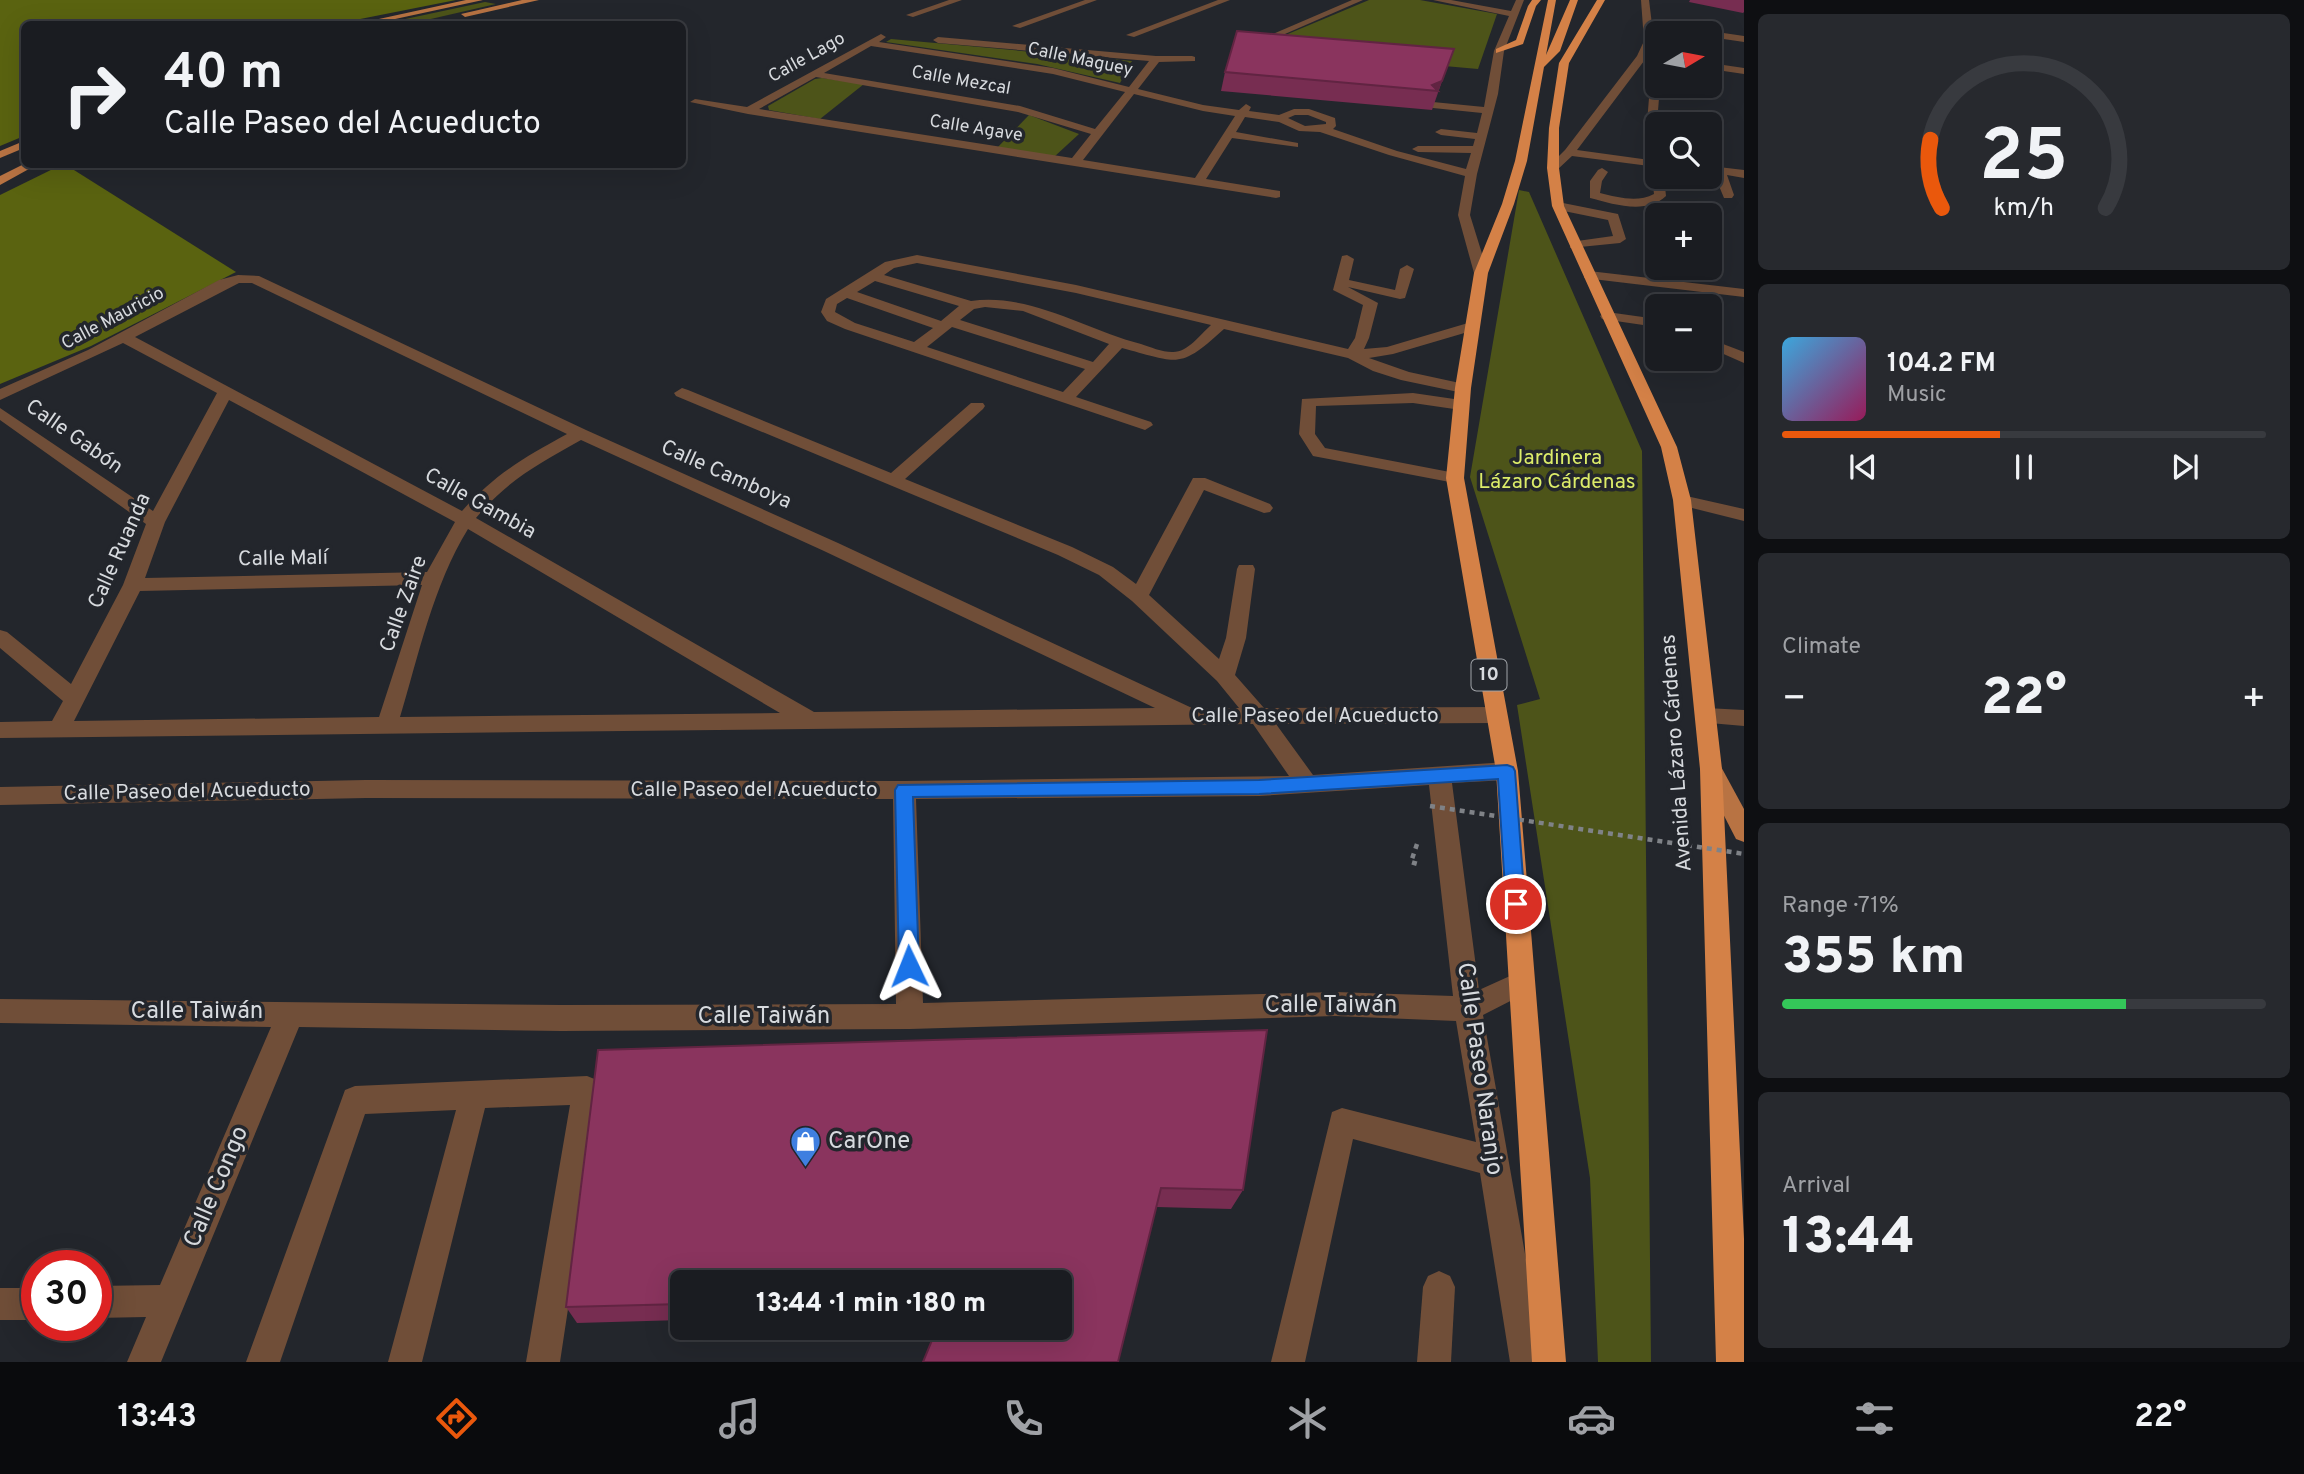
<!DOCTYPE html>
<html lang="en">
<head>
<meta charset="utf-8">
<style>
  :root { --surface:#1a1c21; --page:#27292e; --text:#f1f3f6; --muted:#9fa1a5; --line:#383a3f; --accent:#ea580c }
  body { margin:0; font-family:Overpass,sans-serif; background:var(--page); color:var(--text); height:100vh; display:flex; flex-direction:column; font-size:26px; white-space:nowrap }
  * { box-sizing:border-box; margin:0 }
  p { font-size:23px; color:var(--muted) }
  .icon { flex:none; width:38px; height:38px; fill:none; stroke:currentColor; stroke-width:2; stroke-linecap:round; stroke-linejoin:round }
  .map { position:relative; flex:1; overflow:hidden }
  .sheet { display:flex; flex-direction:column; gap:14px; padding:14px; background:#0e0f12; width:560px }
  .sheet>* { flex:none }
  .top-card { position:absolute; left:21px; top:21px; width:665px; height:147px; border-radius:10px; box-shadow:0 7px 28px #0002,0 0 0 2px var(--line); background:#1a1c21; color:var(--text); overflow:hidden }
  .needle { width:46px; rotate:80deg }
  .fabs { position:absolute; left:1645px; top:21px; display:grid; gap:14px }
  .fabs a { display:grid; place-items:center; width:77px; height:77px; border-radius:10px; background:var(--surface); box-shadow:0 7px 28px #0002,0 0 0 2px var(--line); font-size:35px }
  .speed { position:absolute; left:21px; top:1250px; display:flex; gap:14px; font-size:35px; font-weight:700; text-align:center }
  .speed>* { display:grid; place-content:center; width:91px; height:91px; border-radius:50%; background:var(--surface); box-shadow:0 7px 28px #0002,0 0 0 2px var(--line); line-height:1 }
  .speed .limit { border:10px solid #d22; background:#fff; color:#111 }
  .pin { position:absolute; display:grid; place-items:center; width:60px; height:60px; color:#fff; margin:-30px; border:4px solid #fff; border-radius:50%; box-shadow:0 2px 7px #0007 }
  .me { position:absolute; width:77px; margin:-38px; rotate:358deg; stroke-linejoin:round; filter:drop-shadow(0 0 5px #0008) }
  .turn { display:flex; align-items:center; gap:24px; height:147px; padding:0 28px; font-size:32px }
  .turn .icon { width:91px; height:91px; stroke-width:2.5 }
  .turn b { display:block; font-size:49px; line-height:60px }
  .big { font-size:52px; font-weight:800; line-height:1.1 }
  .sheet .widget { flex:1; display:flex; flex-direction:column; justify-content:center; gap:10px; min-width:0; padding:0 24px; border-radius:10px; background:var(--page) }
  .sheet .dial { align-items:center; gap:0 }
  .dial svg { height:182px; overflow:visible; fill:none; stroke:var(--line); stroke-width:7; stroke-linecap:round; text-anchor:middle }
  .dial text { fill:var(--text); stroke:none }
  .song { display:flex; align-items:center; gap:21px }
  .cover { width:84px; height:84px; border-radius:10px; background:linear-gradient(135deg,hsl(200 70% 55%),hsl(330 70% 35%)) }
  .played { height:7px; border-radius:4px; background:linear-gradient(90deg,var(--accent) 45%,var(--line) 45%) }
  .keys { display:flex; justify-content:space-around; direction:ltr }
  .heat { display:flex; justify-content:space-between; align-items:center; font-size:38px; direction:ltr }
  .charge { height:10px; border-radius:5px; background:linear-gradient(90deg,#34c759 71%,var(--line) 0) }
  .trip { position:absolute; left:670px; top:1270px; width:402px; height:70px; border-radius:10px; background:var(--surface); box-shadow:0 7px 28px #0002,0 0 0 2px var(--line); font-weight:800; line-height:70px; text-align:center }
  .tabs { display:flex; height:112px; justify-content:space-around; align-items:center; background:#0a0b0d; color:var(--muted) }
  .tabs .icon { width:49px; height:49px }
  .tabs .selected { color:var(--accent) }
  .tabs b { font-size:32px; color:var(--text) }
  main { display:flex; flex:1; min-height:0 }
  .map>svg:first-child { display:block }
</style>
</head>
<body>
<main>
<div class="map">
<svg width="1744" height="1362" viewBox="0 0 1744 1362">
  <rect width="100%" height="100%" fill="#23262c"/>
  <g fill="#4d5419">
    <path d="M 1369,0 L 1420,0 L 1497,14 L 1478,69 L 1252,49 Z"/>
    <path d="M 485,2 L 496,4 L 409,24 L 382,24 Z"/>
    <path d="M 891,39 L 1132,61 L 1120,83 L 1037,64 L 886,42 Z"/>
    <path d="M 822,78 L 864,84 L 820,119 L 769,110 L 768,106 L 815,79 Z"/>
    <path d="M 1029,115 L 1079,134 L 1054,157 L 996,149 Z"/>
    <path d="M 1519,190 L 1529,192 L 1642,451 L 1651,1362 L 1598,1362 L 1590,1178 L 1517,705 L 1540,699 L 1470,477 Z"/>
  </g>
  <g fill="#5a6310">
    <path d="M 0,0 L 456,0 L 335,24 L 24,24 L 24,136 L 0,146 Z"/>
    <path d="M 61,165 L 66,165 L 236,272 L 91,346 L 0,384 L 0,195 Z"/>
  </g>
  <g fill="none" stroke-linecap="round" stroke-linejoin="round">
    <path stroke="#7f8287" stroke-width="4.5" stroke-dasharray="5 5" stroke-linecap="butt" d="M 1417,844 L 1411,862 L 1421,865"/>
    <g fill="#704e38" fill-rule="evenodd">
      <path d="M 949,0 L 962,0 L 913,17 L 906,15 Z"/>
      <path d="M 1085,0 L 1097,0 L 1020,28 L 1012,26 Z"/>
      <path d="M 1218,0 L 1230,0 L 1134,37 L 1126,35 Z"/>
      <path d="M 1352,0 L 1363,0 L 1255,47 L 1247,45 Z"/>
      <path d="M 1433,0 L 1451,0 L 1511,11 L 1516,0 L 1524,0 L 1504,51 L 1498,94 L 1477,174 L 1470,215 L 1488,273 L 1481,277 L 1474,273 L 1458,215 L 1465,176 L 1389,155 L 1320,132 L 1299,131 L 1279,122 L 1245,117 L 1236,132 L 1298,143 L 1298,147 L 1232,138 L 1206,179 L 1280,191 L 1280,197 L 1276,198 L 748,114 L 690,102 L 695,99 L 747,107 L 881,34 L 886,37 L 879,42 L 1053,68 L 1129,87 L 1149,61 L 938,43 L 933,40 L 938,37 L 1156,56 L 1192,56 L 1195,57 L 1195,61 L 1159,62 L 1138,89 L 1203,105 L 1239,110 L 1246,104 L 1251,107 L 1249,111 L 1279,115 L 1294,109 L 1309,109 L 1335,118 L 1336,126 L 1333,129 L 1397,151 L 1466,169 L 1471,153 L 1418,152 L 1412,149 L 1418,146 L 1473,146 L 1475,139 L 1441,135 L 1435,132 L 1441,129 L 1477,133 L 1482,113 L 1433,108 L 1428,105 L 1433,102 L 1484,107 L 1494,51 L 1509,16 ZM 871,46 L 1053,74 L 1125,92 L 1095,129 L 1020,106 L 824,73 ZM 816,77 L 1018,112 L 1091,134 L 1072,158 L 759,109 ZM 1134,94 L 1203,111 L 1235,116 L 1195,178 L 1083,160 ZM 1295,115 L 1308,115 L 1326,122 L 1326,124 L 1305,126 L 1288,118 Z"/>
      <path d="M 1641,0 L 1649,0 L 1654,41 L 1647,57 L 1577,150 L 1657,161 L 1657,167 L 1572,156 L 1557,170 L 1549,170 L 1549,166 L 1565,150 L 1637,56 L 1644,41 Z"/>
      <path d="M 1710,31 L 1744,36 L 1744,42 L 1710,37 L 1710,33 L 1706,33 Z"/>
      <path d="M 1657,57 L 1657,86 L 1660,86 L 1657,123 L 1652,126 L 1647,123 L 1652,60 Z"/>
      <path d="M 1710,63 L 1744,68 L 1744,74 L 1710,69 Z"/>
      <path d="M 1710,166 L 1744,170 L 1744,178 L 1727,175 L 1734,195 L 1732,198 L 1724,198 L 1714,174 L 1710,173 Z"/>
      <path d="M 1602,168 L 1608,172 L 1602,181 L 1600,193 C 1617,197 1637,203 1654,194 L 1652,177 L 1657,174 L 1657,177 L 1664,177 L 1666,196 C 1646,215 1613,204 1590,198 L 1590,181 L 1598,170 Z"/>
      <path d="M 1558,202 L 1618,214 L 1626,239 L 1620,243 L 1570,248 L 1570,242 L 1613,236 L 1608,220 L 1554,209 L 1554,203 Z"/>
      <path d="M 917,255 L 1076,285 L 1348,349 L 1355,338 L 1363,305 L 1333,290 L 1342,256 L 1347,255 L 1354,259 L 1349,280 L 1395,290 L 1400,269 L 1407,265 L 1414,269 L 1405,298 L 1400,299 L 1348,287 L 1378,303 L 1369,338 L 1364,349 L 1387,347 L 1468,323 L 1478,323 L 1480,326 L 1478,329 L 1393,354 L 1369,358 L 1409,372 L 1469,385 L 1471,388 L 1463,393 L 1401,380 L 1373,371 L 1348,358 L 1224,329 C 1179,370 1179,363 1122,348 L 1076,397 L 1151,422 L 1153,425 L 1145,430 L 845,329 L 827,321 L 821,312 L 826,299 L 885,262 ZM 917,263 L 1076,293 L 1211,325 C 1200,335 1187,353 1172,352 C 1162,352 1150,347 1141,344 C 1084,329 1031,293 971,301 L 884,275 L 894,268 ZM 875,281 L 959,306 L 941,321 L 857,292 ZM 847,298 L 933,328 L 914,342 L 855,323 L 835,312 L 837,304 ZM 985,307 L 1023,311 L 1109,344 L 1093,362 L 960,320 L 974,309 ZM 952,327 L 1085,369 L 1063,392 L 927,347 Z"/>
      <path d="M 1589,271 L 1744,289 L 1744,297 L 1584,278 L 1584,272 Z"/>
      <path d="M 238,275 L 259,276 L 586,430 L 838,543 L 1192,708 L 1239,708 L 1217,681 L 1132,601 L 1099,575 L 1058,555 L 676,396 L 674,393 L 682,388 L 688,390 L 891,473 L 971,403 L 983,403 L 985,406 L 983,409 L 905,479 L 1072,547 L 1113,567 L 1136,584 L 1193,478 L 1205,478 L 1270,504 L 1273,508 L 1270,512 L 1264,513 L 1204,490 L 1149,595 L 1219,659 L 1226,638 L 1237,569 L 1239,565 L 1253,565 L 1255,569 L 1246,638 L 1235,675 L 1264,708 L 1496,707 L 1504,709 L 1507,715 L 1504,721 L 1496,723 L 1276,724 L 1313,775 L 1507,762 L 1515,765 L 1518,771 L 1515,777 L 1507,780 L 1452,783 L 1479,990 L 1521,971 L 1530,975 L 1534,983 L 1530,991 L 1483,1015 L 1544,1362 L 1510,1362 L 1480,1173 L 1353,1139 L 1305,1362 L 1271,1362 L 1332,1112 L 1342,1108 L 1476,1142 L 1456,1021 L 1335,1016 L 910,1029 L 561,1031 L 299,1027 L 161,1362 L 127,1362 L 146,1317 L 96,1318 L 96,1286 L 160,1285 L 271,1027 L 0,1023 L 0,999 L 561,1005 L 896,1004 L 893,799 L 366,798 L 0,805 L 0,787 L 366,780 L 904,781 L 1289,776 L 1253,724 L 0,738 L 0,722 L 52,721 L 63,701 L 0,648 L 0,630 L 7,632 L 71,684 L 123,585 L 146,524 L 0,420 L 0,408 L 153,511 L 217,393 L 123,343 L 0,400 L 0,389 L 88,350 L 219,280 ZM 239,283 L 252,283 L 567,434 C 525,457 495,474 462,511 L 135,337 ZM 229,400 L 455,522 L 427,572 L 145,578 L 165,522 ZM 581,440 L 824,551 L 1155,708 L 814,712 L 476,518 C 509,479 537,465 581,440 ZM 468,529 L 780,713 L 400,717 C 419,654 433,586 468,529 ZM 422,585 L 379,717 L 74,721 L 140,591 ZM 1429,785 L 1453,996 L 1335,992 L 923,1003 L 916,799 L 1259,796 Z"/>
      <path d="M 1607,312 L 1657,319 L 1657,327 L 1602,319 L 1600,316 Z"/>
      <path d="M 1710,339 L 1744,352 L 1744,363 L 1710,348 Z"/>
      <path d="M 1413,393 L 1461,400 L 1469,405 L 1461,410 L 1413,403 L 1316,406 L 1315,434 L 1325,448 L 1455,473 L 1461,474 L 1464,478 L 1461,482 L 1455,483 L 1313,456 L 1299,434 L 1302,399 Z"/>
      <path d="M 1682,495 L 1744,509 L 1744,521 L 1676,504 L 1673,500 L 1676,496 Z"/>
      <path d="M 1706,708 L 1744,710 L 1744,726 L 1698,722 L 1695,716 L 1698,710 Z"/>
      <path d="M 587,1076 L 597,1080 L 601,1090 L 560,1362 L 526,1362 L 570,1105 L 485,1108 L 422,1362 L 388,1362 L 456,1110 L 365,1114 L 280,1362 L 246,1362 L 345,1090 L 355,1086 Z"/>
      <path d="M 1439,1271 L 1450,1276 L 1455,1287 L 1451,1362 L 1417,1362 L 1423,1287 L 1428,1276 Z"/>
      <rect x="0" y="1288" width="37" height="32"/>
    </g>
    <g fill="#b87343" fill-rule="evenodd">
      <path d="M 466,0 L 483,0 L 372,24 L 356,24 Z"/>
      <path d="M 522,0 L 539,0 L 465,17 L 461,14 Z"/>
      <path d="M 24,141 L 24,148 L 0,158 L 0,151 Z"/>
      <path d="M 24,164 L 38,164 L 0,185 L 0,176 Z"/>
      <path d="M 1711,760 L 1719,763 L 1744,809 L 1744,842 L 1736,839 L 1700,769 L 1703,763 Z"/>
    </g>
    <g fill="#d48147" fill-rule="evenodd">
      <path d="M 1532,0 L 1541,0 L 1536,6 L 1523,44 L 1496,53 L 1496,49 L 1516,40 L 1528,6 Z"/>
      <path d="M 1548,0 L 1556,0 L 1546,55 L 1570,0 L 1578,0 L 1560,51 L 1544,67 L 1527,161 L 1514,204 L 1488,273 L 1471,388 L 1464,478 L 1518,771 L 1566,1362 L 1532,1362 L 1496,771 L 1446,478 L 1455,388 L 1474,273 L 1502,204 L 1515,161 Z"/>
      <path d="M 1597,0 L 1605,0 L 1569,63 L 1559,128 L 1559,168 L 1564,206 L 1677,447 L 1691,500 L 1722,769 L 1744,1239 L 1744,1362 L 1716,1362 L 1700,769 L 1673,500 L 1661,447 L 1552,206 L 1547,168 L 1549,128 L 1559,63 Z"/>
    </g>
    <path stroke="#7f8287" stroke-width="4.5" stroke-dasharray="5 5" stroke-linecap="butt" d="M 1430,806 L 1744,854"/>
  </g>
  <g fill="#772d51">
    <path d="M 1690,0 L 1744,0 L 1744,12 L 1743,13 L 1689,2 Z"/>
    <path d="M 1447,67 L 1432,110 L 1221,91 L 1225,72 Z"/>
    <path d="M 598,1050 L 1243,1190 L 1231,1209 L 1157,1207 L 1060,1283 L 682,1283 L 682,1320 L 577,1323 L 566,1307 Z"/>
  </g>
  <path fill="#612442" d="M 1454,49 L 1435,100 L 1438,91 L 1432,85 Z"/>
  <g fill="#8a345e" stroke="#612442" stroke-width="2">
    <path d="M 1237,31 L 1454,49 L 1442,81 L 1432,85 L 1438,91 L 1225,72 Z"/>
    <path d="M 1267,1030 L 1243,1190 L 1161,1188 L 1118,1362 L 923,1362 L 937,1328 L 1060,1328 L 1060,1283 L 682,1283 L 682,1304 L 566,1307 L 598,1050 Z"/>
  </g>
  <path fill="#1a73e8" stroke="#114b97" stroke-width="2" d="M 1507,765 L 1513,767 L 1515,771 L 1525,904 L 1523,909 L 1516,912 L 1509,909 L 1506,904 L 1498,779 L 1259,794 L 913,797 L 919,966 L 916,972 L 909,975 L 902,972 L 899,966 L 895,790 L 898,785 L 1259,780 Z"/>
  <defs>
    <symbol id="shop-pin" viewBox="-11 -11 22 30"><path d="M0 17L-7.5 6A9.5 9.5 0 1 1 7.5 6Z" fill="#3f7fe0" stroke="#23262c"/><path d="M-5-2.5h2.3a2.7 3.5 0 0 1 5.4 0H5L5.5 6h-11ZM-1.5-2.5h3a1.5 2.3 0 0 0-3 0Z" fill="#fff"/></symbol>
  </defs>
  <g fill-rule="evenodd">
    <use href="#shop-pin" x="788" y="1124" width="35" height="47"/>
  </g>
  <g text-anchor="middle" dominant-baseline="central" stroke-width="7" stroke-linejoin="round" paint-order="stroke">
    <g font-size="18" fill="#d7dade" stroke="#23262c">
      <text transform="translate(807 58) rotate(-29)">Calle Lago</text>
      <text transform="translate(1080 60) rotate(12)">Calle Maguey</text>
      <text transform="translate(961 81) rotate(10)">Calle Mezcal</text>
      <text transform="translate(976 129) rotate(9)">Calle Agave</text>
      <text transform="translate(113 319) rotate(-28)">Calle Mauricio</text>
    </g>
    <rect fill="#23262c" stroke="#a1a4a9" stroke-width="2" x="1471.5" y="659.5" width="35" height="31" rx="5"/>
    <g font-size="19" font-weight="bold" fill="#d7dade">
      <text x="1489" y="675">10</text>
    </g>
    <g font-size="21" fill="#d7dade" stroke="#23262c">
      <text transform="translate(74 437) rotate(35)">Calle Gabón</text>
      <text transform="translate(726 475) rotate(24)">Calle Camboya</text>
      <text transform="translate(480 504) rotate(29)">Calle Gambia</text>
      <text transform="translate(120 551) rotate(-66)">Calle Ruanda</text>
      <text transform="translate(283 559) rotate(-1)">Calle Malí</text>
      <text transform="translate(404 604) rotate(-70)">Calle Zaire</text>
      <text x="1315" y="716">Calle Paseo del Acueducto</text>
      <text transform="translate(1677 753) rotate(-94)">Avenida Lázaro Cárdenas</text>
      <text x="754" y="790">Calle Paseo del Acueducto</text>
      <text transform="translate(187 792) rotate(-1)">Calle Paseo del Acueducto</text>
    </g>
    <g font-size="21" fill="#dcec69" stroke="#23262c">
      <text x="1557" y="458">Jardinera<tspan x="1557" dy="24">Lázaro Cárdenas</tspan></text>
    </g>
    <g font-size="24" fill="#d7dade" stroke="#23262c">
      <text x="1331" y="1006">Calle Taiwán</text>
      <text x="197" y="1012">Calle Taiwán</text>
      <text x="764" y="1017">Calle Taiwán</text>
      <text transform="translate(1479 1069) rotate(82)">Calle Paseo Naranjo</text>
      <text transform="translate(217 1187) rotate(-67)">Calle Congo</text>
    </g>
    <g font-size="24" fill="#d7dade" stroke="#23262c" text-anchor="start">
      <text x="828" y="1142">CarOne</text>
    </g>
  </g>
</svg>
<div class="fabs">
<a><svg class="needle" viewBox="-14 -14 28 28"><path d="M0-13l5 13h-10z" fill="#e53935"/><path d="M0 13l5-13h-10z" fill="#9fa1a5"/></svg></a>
<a><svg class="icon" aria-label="search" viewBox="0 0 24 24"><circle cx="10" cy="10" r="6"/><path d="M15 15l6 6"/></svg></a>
<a>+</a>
<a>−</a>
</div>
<div class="speed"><div class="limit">30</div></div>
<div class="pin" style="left:1516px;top:904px;background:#d93025"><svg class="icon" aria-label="arrive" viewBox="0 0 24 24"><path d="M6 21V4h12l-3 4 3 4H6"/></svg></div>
<svg class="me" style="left:909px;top:966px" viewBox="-20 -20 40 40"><path d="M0-17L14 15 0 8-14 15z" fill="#1a73e8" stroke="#fff" stroke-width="4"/></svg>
<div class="trip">13:44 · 1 min · 180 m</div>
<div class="top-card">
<div class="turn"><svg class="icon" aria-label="right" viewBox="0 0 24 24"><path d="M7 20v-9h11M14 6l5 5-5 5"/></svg><div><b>40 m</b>Calle Paseo del Acueducto</div></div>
</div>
</div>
<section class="sheet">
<div class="widget dial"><svg viewBox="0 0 100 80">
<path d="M14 69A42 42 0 1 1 86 69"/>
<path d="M14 69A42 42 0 0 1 9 39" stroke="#ea580c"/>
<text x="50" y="56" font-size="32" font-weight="700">25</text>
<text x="50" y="72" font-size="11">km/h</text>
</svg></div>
<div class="widget">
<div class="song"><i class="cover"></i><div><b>104.2 FM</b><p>Music</p></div></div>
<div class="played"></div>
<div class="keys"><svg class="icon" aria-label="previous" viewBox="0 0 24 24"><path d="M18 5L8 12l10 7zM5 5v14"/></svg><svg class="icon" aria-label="pause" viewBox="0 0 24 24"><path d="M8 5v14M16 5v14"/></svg><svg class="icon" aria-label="next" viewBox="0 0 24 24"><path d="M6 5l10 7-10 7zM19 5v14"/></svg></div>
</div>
<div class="widget"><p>Climate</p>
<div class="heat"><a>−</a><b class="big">22°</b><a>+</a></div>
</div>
<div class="widget"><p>Range · 71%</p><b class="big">355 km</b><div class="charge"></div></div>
<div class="widget"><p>Arrival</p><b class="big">13:44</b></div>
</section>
</main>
<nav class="tabs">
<b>13:43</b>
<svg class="icon selected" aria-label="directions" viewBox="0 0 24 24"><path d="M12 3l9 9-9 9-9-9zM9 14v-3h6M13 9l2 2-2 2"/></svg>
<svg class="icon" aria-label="music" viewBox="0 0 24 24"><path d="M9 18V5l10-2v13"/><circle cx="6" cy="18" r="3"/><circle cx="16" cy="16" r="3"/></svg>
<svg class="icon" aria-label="phone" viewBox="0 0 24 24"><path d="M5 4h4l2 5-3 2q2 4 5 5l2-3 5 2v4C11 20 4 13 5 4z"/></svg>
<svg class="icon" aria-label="climate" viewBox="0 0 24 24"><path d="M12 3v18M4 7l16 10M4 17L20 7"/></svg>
<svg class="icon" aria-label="car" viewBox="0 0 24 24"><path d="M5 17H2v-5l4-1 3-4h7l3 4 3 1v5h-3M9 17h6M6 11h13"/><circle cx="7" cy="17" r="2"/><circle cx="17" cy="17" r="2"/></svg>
<svg class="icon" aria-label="filters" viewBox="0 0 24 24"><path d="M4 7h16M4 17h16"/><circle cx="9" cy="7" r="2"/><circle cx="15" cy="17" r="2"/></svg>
<b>22°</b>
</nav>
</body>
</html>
